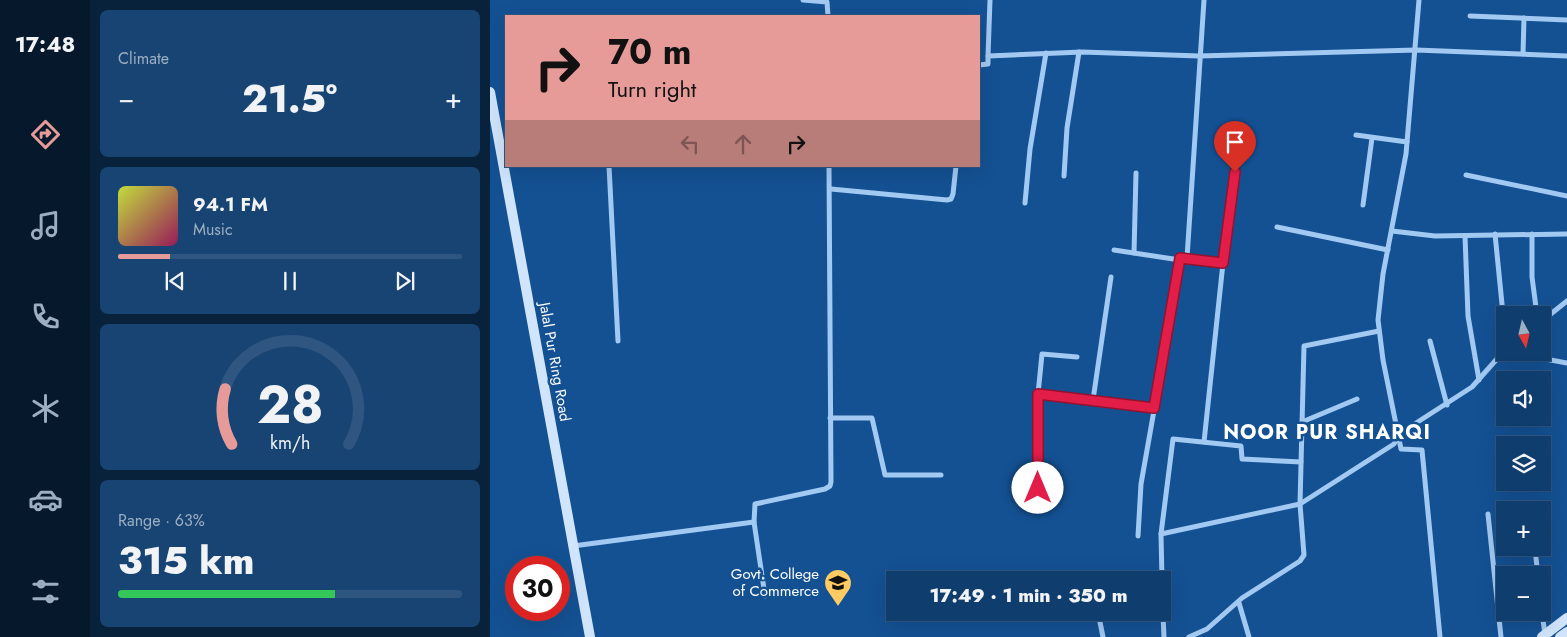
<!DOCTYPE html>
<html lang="en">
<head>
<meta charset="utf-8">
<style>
  :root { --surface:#0f3d6e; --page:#184473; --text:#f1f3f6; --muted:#9baec2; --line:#2f5681; --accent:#e69b98 }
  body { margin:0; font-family:Jost,sans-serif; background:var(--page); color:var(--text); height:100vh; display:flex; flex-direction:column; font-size:19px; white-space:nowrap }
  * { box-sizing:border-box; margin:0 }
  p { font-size:16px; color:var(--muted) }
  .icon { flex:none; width:28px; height:28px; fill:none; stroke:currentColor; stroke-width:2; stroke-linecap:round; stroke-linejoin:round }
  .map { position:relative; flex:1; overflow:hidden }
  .panel { display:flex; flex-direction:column; gap:10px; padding:10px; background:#08223c; width:400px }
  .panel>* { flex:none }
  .banner { position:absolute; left:15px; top:15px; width:475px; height:152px; border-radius:0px; box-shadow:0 5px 20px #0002,0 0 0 1px var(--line); background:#e69b98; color:#111; overflow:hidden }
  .needle { width:32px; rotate:172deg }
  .fabs { position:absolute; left:1006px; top:306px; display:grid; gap:10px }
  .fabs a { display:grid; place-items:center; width:55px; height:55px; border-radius:0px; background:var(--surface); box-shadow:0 5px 20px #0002,0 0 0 1px var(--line); font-size:25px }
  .speed { position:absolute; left:15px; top:556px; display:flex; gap:10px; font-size:25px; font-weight:700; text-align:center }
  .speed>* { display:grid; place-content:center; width:65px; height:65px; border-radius:50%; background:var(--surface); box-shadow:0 5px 20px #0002,0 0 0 1px var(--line); line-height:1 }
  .speed .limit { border:8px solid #d22; background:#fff; color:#111 }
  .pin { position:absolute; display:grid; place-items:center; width:42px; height:42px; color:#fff; margin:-51px -21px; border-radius:50% 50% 50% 0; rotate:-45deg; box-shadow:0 0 5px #0007 }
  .pin .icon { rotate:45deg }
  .me { position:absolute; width:55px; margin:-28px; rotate:0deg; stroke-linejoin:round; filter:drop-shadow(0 0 4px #0008) }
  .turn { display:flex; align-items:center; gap:18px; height:105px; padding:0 20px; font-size:22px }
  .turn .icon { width:65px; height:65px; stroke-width:2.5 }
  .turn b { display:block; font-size:35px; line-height:42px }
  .lanes { display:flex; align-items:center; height:48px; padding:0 20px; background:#0003; justify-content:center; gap:25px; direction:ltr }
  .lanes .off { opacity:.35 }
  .big { font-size:38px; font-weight:800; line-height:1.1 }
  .panel .widget { flex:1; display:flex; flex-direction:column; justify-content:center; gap:8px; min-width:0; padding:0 18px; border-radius:8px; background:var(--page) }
  .panel .dial { align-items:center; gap:0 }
  .dial svg { height:130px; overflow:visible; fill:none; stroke:var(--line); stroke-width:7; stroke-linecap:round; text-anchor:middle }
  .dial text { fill:var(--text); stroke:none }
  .song { display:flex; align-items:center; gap:15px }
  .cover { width:60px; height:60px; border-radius:8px; background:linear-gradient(135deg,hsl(70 70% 55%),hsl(330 70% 35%)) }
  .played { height:5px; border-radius:2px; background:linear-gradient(90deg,var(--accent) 15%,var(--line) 15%) }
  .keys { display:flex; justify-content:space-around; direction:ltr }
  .heat { display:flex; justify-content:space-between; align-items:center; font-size:28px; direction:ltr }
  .charge { height:8px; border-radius:4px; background:linear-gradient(90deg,#34c759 63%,var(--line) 0) }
  .trip { position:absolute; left:396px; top:571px; width:285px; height:50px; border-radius:0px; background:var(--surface); box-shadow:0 5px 20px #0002,0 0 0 1px var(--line); font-weight:800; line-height:50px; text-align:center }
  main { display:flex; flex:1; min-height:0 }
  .menu { display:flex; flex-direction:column; width:90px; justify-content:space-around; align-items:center; background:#06182c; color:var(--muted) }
  .menu .icon { width:35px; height:35px }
  .menu .selected { color:var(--accent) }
  .menu b { font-size:22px; color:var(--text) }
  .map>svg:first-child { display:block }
</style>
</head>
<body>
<main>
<nav class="menu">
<b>17:48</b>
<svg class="icon selected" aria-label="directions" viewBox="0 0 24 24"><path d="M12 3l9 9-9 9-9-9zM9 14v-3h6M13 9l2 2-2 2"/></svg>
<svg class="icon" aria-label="music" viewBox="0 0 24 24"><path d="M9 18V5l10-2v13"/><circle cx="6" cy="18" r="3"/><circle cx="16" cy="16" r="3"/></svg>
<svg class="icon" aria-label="phone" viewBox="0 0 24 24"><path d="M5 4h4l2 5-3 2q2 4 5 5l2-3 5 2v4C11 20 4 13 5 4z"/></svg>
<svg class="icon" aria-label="climate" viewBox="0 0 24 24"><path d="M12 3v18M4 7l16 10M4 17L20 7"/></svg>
<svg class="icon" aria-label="car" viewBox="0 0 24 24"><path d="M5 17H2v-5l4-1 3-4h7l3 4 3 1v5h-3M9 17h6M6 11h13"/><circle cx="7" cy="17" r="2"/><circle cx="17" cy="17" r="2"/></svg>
<svg class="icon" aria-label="filters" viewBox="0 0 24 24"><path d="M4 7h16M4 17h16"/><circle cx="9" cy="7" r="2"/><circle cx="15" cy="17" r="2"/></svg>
</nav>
<section class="panel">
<div class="widget"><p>Climate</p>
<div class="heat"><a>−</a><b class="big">21.5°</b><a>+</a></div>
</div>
<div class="widget">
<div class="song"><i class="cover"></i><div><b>94.1 FM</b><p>Music</p></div></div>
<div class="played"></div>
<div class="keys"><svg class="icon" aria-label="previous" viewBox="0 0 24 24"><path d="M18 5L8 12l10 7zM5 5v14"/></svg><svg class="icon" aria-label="pause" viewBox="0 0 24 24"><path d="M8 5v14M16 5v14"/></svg><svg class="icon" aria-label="next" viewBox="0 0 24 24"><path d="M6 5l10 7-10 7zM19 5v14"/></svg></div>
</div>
<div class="widget dial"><svg viewBox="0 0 100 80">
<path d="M14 69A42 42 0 1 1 86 69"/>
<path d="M14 69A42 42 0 0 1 10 35" stroke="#e69b98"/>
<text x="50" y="56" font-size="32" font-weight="700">28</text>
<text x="50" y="72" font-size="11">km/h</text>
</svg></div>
<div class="widget"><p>Range · 63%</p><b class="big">315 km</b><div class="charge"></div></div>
</section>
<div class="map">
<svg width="1077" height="637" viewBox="0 0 1077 637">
  <rect width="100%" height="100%" fill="#145193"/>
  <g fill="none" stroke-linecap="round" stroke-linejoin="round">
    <g stroke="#a2c9f2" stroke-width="5">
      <path d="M 313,0 L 337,2 L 338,16"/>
      <path d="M 929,0 L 916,154 L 893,274 L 888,320 L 893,360 L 911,449 L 932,450 L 950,637"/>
      <path d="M 980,16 L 1077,20"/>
      <path d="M 1033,54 L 1034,18"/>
      <path d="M 498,56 L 500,0"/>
      <path d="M 489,65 L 498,64 L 498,56 L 592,52 L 709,56 L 926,50 L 1077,56"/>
      <path d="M 866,135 L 917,142"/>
      <path d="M 119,166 L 128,341"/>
      <path d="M 976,175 L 1077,196"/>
      <path d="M 574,176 L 577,128 L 589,52"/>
      <path d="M 341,189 L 457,200 L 461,199 L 463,194 L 466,166"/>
      <path d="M 535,203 L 540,149 L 556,53"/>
      <path d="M 873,205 L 882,138"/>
      <path d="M 787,227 L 898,250"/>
      <path d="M 902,231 L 945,236 L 1077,234"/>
      <path d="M 1005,234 L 1015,334"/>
      <path d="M 1042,234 L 1042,277 L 1047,315"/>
      <path d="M 975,236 L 978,316 L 989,380"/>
      <path d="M 624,250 L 690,260"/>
      <path d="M 644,253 L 646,173"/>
      <path d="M 697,258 L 714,0"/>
      <path d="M 1052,321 L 1077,301"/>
      <path d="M 940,341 L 957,405"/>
      <path d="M 1041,352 L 1050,358 L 1077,363"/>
      <path d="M 548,394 L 664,409"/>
      <path d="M 603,400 L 621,277"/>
      <path d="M 340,418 L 382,418 L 395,475 L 451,475"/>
      <path d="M 812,422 L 867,399"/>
      <path d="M 714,442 L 733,263 L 750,136"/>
      <path d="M 548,488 L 548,394 L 552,354 L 587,357"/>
      <path d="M 998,514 L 1011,637"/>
      <path d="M 671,534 L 810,504 L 814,346 L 889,331"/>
      <path d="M 648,536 L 651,484 L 691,258 L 733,263"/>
      <path d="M 83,546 L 264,522"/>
      <path d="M 1045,550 L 1048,575"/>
      <path d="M 672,580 L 671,534 L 683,439 L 751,446 L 752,459 L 811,462"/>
      <path d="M 672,593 L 674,637"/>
      <path d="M 275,596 L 264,522 L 265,504 L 335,489 L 340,486 L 341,482 L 339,166"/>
      <path d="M 749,603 L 759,637"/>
      <path d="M 608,612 L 613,637"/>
      <path d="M 1052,612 L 1055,635"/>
      <path d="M 699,637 L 717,629 L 752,598 L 810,561 L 814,555 L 810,504 L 904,444 L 909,434 L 982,387 L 1006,360 L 1016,352"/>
    </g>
    <g stroke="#d0e5fc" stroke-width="10">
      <path d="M 0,92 L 100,637"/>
      <path d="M 1052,637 L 1077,618"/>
      <path d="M 1070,637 L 1077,632"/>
    </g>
  </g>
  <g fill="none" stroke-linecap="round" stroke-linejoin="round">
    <defs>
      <path id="route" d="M 548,488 L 548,394 L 664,408 L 690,258 L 733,263 L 745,172"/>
    </defs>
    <use href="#route" stroke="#92132f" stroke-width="12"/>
    <use href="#route" stroke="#e11d48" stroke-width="9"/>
  </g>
  <defs>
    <symbol id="university-pin" viewBox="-11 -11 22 30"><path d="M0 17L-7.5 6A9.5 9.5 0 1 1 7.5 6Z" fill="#ffcb62" stroke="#145193"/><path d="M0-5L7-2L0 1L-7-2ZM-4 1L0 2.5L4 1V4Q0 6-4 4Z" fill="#111"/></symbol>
  </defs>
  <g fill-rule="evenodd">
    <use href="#university-pin" x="332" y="567" width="32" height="43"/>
  </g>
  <g text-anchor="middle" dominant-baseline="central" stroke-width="5" stroke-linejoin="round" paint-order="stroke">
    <g font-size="15" fill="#fff" stroke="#145193">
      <text transform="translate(65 362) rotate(80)">Jalal Pur Ring Road</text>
    </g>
    <g font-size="15" fill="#fff" stroke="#145193" text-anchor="end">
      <text x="329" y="574">Govt. College<tspan x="329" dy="17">of Commerce</tspan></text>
    </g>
    <g font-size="20" font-weight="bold" letter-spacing="1" fill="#fff" stroke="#145193">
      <text x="837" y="432">NOOR PUR SHARQI</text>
    </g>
  </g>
</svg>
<div class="fabs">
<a><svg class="needle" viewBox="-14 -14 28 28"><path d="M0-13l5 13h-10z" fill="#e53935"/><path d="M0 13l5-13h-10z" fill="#9baec2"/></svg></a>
<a><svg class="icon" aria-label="sound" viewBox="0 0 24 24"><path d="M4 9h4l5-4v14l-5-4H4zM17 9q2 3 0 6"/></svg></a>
<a><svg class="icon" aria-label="layers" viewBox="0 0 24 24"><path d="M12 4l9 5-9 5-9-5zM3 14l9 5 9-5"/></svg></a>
<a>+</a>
<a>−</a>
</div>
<div class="speed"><div class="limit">30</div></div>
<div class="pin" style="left:745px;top:172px;background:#d93025"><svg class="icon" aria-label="arrive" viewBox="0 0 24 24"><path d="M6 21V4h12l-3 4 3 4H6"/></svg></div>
<svg class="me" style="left:548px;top:488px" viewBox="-20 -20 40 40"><circle r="19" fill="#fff"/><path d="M0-13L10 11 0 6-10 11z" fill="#e11d48"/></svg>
<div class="trip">17:49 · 1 min · 350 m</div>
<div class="banner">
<div class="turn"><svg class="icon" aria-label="right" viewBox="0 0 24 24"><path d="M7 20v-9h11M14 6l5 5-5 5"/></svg><div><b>70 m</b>Turn right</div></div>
<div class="lanes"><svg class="icon off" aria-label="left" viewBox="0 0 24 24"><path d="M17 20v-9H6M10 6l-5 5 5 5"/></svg><svg class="icon off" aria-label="ahead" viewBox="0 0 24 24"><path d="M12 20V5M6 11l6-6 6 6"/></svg><svg class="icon" aria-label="right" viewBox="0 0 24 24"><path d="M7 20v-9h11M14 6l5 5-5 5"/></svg></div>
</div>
</div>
</main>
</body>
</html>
